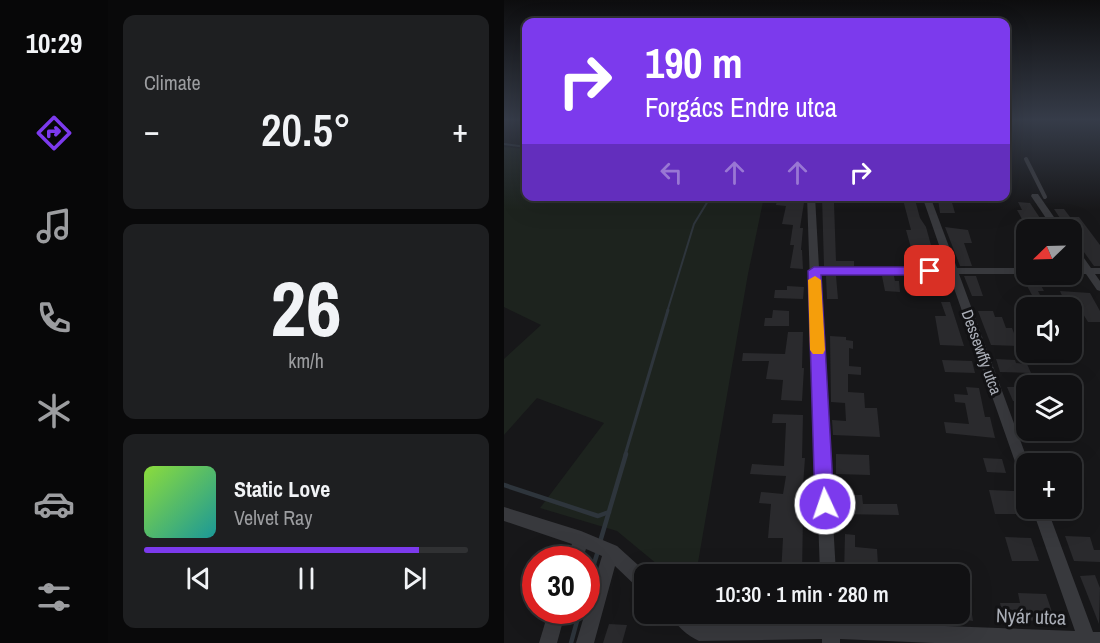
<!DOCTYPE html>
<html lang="en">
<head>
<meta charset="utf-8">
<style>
  :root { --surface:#111113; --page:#1e1f21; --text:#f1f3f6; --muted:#9c9da0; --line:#303133; --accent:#7c3aed }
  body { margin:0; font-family:"Archivo Narrow",sans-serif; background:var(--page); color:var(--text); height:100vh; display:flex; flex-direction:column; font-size:22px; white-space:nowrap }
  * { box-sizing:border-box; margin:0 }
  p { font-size:20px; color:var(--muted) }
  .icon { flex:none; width:33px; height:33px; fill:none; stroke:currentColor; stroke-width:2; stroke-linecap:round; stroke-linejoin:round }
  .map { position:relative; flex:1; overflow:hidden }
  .details { display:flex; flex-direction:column; gap:15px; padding:15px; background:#09090a; width:396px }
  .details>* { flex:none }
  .hud { position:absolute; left:18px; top:18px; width:488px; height:183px; border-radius:12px; box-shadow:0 6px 24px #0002,0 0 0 2px var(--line); background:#7c3aed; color:#fff; overflow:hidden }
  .needle { width:39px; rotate:247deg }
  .fabs { position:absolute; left:512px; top:219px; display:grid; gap:12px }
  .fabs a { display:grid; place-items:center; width:66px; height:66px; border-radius:12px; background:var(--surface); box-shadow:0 6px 24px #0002,0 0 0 2px var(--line); font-size:30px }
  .speed { position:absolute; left:18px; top:546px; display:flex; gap:12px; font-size:30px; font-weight:700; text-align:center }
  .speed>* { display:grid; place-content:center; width:78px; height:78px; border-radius:50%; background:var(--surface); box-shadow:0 6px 24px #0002,0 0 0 2px var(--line); line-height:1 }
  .speed .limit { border:9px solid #d22; background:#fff; color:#111 }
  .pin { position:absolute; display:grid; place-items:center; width:51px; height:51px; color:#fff; margin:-26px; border-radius:12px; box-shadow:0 3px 9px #0006 }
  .me { position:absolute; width:66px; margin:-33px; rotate:357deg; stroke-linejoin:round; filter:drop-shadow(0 0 4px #0008) }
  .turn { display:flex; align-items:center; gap:21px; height:126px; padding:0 24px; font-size:27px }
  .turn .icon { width:78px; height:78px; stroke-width:2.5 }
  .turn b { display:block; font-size:42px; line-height:51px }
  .lanes { display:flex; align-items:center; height:57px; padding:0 24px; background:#0003; justify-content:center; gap:30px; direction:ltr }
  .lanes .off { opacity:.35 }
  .big { font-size:45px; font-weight:600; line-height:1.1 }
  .details .card { flex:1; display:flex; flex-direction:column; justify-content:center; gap:9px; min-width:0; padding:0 21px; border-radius:12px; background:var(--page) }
  .details .dial { align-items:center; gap:0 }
  .dial b { font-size:78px; line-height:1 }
  .song { display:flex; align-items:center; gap:18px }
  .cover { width:72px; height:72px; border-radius:9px; background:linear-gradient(135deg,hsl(90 70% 55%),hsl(180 70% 35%)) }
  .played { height:6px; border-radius:3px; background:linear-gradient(90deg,var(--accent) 85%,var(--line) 85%) }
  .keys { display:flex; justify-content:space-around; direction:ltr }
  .heat { display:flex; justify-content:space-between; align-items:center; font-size:33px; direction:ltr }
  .trip { position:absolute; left:130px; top:564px; width:336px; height:60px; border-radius:12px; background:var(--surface); box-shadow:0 6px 24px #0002,0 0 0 2px var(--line); font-weight:600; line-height:60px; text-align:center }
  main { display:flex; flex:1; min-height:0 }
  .dock { display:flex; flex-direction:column; width:108px; justify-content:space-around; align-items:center; background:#070708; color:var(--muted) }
  .dock .icon { width:42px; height:42px }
  .dock .current { color:var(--accent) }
  .dock b { font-size:27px; color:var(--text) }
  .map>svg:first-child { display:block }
</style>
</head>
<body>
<main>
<nav class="dock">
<b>10:29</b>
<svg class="icon current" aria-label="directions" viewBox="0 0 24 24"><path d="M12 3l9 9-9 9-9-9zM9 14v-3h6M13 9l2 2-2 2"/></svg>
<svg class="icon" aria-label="music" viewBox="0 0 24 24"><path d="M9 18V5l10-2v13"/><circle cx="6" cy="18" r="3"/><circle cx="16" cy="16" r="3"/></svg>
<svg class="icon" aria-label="phone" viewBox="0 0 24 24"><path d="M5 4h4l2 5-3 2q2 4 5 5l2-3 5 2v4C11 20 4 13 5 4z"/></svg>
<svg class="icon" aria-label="climate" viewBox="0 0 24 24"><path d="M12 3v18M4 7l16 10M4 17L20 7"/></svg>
<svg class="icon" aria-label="car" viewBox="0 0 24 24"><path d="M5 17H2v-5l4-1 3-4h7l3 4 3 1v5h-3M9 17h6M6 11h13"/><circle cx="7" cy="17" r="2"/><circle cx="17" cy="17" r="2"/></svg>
<svg class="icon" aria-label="filters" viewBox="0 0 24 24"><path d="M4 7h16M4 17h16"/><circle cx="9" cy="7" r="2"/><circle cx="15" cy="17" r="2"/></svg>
</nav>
<section class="details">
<div class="card"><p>Climate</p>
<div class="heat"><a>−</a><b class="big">20.5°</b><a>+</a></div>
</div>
<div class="card dial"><b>26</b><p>km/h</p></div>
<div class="card">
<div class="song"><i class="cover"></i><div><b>Static Love</b><p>Velvet Ray</p></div></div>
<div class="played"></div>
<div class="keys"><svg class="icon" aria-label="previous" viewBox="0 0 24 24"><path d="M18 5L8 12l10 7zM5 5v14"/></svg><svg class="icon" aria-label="pause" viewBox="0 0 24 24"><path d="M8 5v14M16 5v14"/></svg><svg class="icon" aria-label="next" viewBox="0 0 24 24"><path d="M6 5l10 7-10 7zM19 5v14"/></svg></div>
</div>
</section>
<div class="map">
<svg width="596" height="643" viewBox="0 0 596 643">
  <rect width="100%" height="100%" fill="#171719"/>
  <path fill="#1d231e" d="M 0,147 L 22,149 L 22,196 L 260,197 L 244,274 L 192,574 L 165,574 L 113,531 L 36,508 L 100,423 L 33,398 L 0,435 L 0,359 L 37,325 L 0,307 Z"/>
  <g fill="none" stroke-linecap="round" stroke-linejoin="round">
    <g stroke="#2e353c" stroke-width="2">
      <path d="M 0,144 L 22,147"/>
      <path d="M 163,312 L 190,224 L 207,196"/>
    </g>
    <path stroke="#2e353c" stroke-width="3" d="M 121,455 L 164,310"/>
    <g stroke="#2e353c" stroke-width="4.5">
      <path d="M 0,485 L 94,516 L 105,512"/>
      <path d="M 96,542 L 122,454"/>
      <path d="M 82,589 L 94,551"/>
      <path d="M 67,643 L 76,610"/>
    </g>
  </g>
  <g fill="#2a2a2d">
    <path d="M 274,196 L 301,196 L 296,228 L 299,228 L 297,250 L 298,250 L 299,269 L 286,268 L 290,245 L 286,245 L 289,225 L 278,224 L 282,206 L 272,205 Z"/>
    <path d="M 318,196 L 328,196 L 327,203 L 330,203 L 332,261 L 350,261 L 350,266 L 320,266 Z"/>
    <path d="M 398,196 L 410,196 L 416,218 L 422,227 L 430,256 L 409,255 L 402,230 L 407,230 Z"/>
    <path d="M 434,199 L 447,199 L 451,213 L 436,213 Z"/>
    <path d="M 514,202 L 526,203 L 544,230 L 524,230 L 513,210 L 518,210 Z"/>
    <path d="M 550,209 L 560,209 L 566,217 L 575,217 L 596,245 L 596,266 L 590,266 L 567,234 L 567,230 L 564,230 Z"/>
    <path d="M 441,227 L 464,230 L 468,243 L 460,243 L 468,266 L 456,266 Z"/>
    <path d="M 322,276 L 332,276 L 334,299 L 323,299 Z"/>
    <path d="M 378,276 L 390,276 L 391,281 L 395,281 L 396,292 L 381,291 Z"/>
    <path d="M 460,276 L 472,276 L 479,296 L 468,296 Z"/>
    <path d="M 520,280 L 534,280 L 540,291 L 534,291 L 537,297 L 529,297 Z"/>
    <path d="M 283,286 L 300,287 L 299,299 L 270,298 L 271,290 L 283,290 Z"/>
    <path d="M 556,291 L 586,293 L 596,311 L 596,322 L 584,322 L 571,301 L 560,300 Z"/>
    <path d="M 437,302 L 446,302 L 460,346 L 436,345 L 431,316 L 442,316 Z"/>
    <path d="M 269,310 L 285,311 L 285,326 L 260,326 L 261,318 L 268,318 Z"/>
    <path d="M 474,311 L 489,311 L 491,317 L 498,317 L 502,328 L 508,328 L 515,346 L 487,345 Z"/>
    <path d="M 284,332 L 299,332 L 298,368 L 300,368 L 298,401 L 277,400 L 279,380 L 262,379 L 265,361 L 238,361 L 239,353 L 281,354 Z"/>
    <path d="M 326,336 L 342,337 L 342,340 L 349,341 L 349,349 L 345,348 L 345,366 L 357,367 L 357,375 L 344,374 L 344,392 L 360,393 L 361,408 L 373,408 L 376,437 L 329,435 L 328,420 L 342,421 L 341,403 L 327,402 Z"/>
    <path d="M 492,359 L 511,360 L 512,363 L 523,364 L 527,373 L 496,372 Z"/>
    <path d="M 438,360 L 468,361 L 471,373 L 441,372 Z"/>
    <path d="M 462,387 L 475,388 L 481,417 L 486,417 L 491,438 L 442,433 L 440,422 L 465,424 L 461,403 L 451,402 L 450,394 L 464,395 Z"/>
    <path d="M 503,387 L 522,387 L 522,401 L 509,401 Z"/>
    <path d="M 269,414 L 299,415 L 298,458 L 301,458 L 297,514 L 299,514 L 298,574 L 277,574 L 279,538 L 264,538 L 267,504 L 255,503 L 257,492 L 279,494 L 282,476 L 246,474 L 248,464 L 280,466 L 282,423 L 268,423 Z"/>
    <path d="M 332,454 L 365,455 L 366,475 L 332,474 Z"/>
    <path d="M 479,458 L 498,459 L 502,473 L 483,472 Z"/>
    <path d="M 485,490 L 510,491 L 517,514 L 491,514 Z"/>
    <path d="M 333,495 L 358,495 L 359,504 L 393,504 L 395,515 L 334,514 Z"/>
    <path d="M 341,534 L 351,535 L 351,547 L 373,549 L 374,565 L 355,563 L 356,574 L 340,574 Z"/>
    <path d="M 561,536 L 586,537 L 590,550 L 596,550 L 596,562 L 570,561 Z"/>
    <path d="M 501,537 L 527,538 L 535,561 L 508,561 Z"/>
    <path d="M 591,575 L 596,588 L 595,624 L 576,576 Z"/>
    <path d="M 456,587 L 464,588 L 469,621 L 456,619 Z"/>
    <path d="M 514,593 L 542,594 L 551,621 L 500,620 L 496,603 L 516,603 Z"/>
    <path d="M 249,614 L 276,614 L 275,619 L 248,620 Z"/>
    <path d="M 105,624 L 123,625 L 118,643 L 99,643 Z"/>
  </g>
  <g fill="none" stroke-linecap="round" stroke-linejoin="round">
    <path stroke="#38393d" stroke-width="4" d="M 522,159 L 541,197"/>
    <g fill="#38393d" fill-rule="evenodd">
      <path d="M 528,194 L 534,194 L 559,230 L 550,230 L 527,196 Z"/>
      <path d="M 303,196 L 311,196 L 315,268 L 443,268 L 418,196 L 426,196 L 453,268 L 522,268 L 522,274 L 455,274 L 525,464 L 522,464 L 522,480 L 517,478 L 515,473 L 445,274 L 315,274 L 332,574 L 316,574 Z"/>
      <path d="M 567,243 L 570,244 L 587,268 L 596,268 L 596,274 L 591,274 L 596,281 L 596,291 L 593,290 L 582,274 L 567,274 L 567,268 L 578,268 L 567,252 Z"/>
      <path d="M 0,507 L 77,531 L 113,546 L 144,574 L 141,574 L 141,591 L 135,589 L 111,566 L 90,643 L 72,643 L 98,556 L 82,549 L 78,560 L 62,560 L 68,544 L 0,521 Z"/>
      <path d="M 528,508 L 543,508 L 589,632 L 596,632 L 596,643 L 430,643 L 336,639 L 336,643 L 318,643 L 318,639 L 195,641 C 184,636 171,625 166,614 L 187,614 L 198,623 L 318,621 L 318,614 L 334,614 L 335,622 L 571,631 Z"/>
      <path d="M 45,610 L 62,610 L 53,643 L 35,643 Z"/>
    </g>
  </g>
  <linearGradient id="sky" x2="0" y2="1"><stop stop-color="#0d0d0e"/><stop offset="0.57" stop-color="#363c49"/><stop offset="1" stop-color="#363c49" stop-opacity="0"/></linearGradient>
  <rect width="596" height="210" fill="url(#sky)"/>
  <path fill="#7c3aed" stroke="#51269a" stroke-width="1.5" d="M 310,267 L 426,267 L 432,271 L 426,275 L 317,275 L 330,504 L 328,511 L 321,514 L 314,511 L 311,504 L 304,271 Z"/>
  <path fill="#f59e0b" d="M 311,276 L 317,280 L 321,350 L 319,354 L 309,354 L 306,350 L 304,280 Z"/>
  <g text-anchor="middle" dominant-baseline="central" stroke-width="6" stroke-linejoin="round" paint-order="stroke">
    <g font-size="16" fill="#aaaeb7" stroke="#121214">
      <text transform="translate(478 352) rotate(70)">Dessewffy utca</text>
    </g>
    <g font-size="20" fill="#aaaeb7" stroke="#121214">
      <text transform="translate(527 616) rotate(2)">Nyár utca</text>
    </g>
  </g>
</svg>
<div class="fabs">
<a><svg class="needle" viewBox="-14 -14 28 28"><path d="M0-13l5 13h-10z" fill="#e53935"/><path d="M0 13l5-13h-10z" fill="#9c9da0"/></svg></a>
<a><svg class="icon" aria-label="sound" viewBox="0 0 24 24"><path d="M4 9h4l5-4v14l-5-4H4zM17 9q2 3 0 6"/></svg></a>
<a><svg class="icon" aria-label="layers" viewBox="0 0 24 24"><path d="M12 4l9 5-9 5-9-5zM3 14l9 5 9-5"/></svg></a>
<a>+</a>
</div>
<div class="speed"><div class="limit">30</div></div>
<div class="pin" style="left:426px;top:271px;background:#d93025"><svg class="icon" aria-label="arrive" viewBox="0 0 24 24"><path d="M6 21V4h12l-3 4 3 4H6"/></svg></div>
<svg class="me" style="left:321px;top:504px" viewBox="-20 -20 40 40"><circle r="17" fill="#7c3aed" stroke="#fff" stroke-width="3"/><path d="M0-11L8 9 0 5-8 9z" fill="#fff"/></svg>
<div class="trip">10:30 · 1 min · 280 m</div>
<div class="hud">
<div class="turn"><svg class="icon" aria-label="right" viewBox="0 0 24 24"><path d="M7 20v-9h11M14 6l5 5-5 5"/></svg><div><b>190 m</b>Forgács Endre utca</div></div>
<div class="lanes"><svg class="icon off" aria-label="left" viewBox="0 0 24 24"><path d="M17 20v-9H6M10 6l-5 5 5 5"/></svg><svg class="icon off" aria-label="ahead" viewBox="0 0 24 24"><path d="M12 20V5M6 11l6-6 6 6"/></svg><svg class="icon off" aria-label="ahead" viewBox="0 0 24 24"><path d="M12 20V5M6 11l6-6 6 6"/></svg><svg class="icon" aria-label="right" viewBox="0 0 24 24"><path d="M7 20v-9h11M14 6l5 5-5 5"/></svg></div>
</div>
</div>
</main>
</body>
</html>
